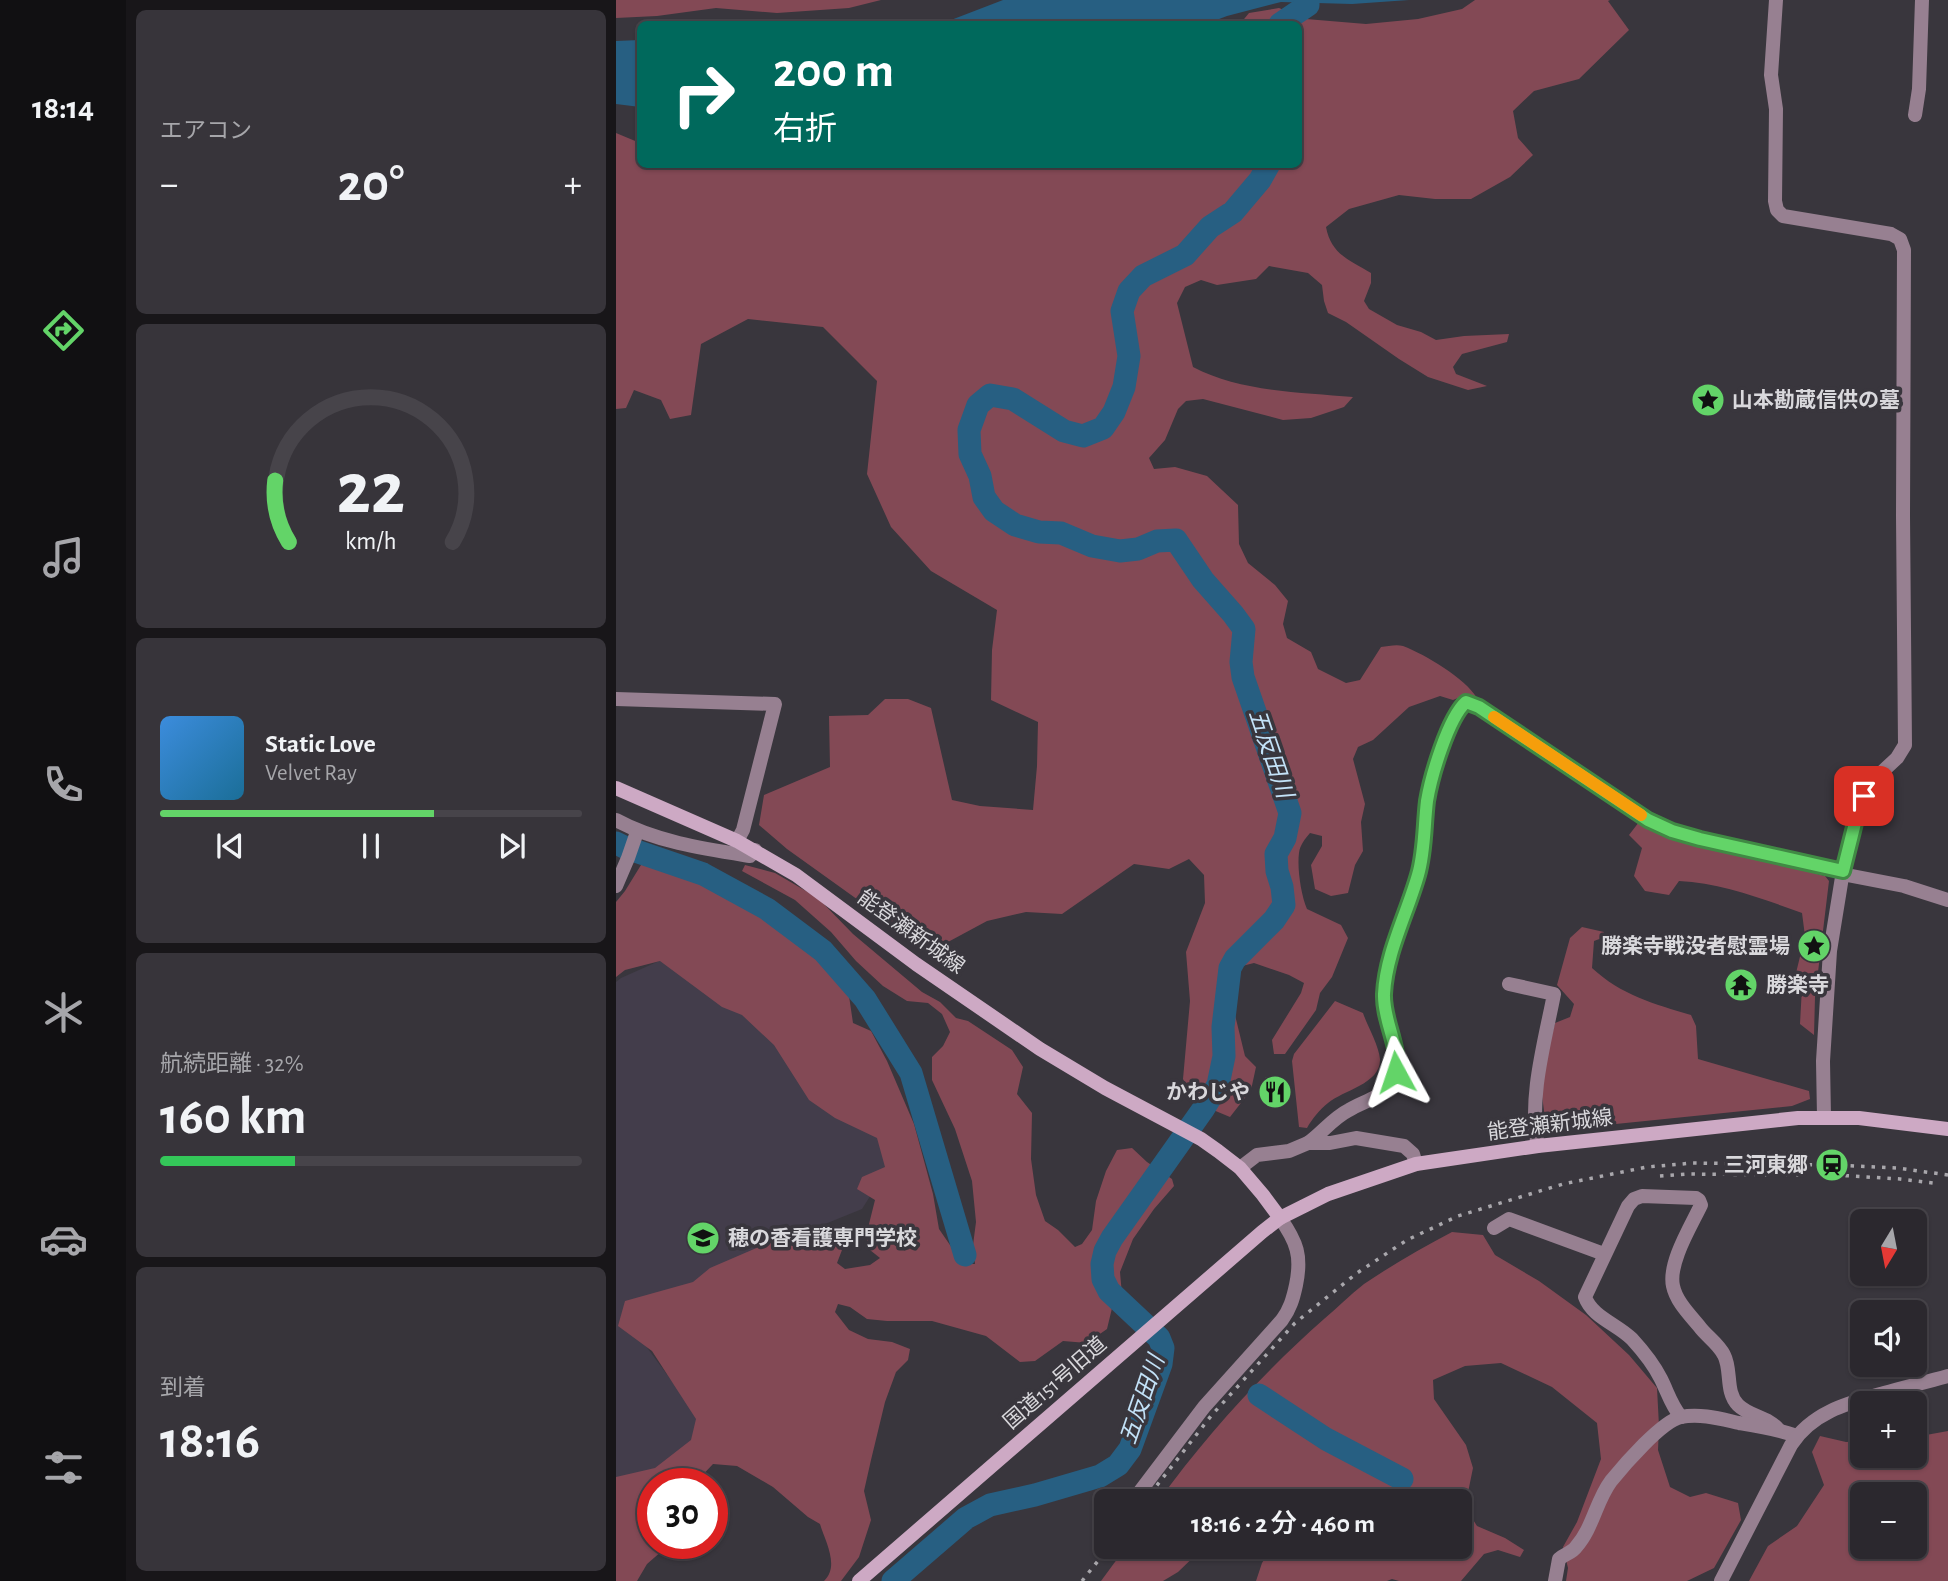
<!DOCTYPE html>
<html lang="ja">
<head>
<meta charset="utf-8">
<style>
  :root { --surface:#2b282e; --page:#37343a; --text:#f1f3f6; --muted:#a6a6aa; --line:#47444a; --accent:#63d468 }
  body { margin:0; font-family:"Alegreya Sans","Noto Sans JP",sans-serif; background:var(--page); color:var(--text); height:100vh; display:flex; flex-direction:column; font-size:26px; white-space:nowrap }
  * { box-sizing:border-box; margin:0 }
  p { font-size:23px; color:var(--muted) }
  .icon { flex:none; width:38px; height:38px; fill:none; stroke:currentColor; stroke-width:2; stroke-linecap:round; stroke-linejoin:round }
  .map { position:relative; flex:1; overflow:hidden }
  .details { display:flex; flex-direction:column; gap:10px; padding:10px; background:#181619; width:490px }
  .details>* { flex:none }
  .guide { position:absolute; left:21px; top:21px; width:665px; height:147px; border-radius:10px; box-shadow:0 2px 5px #0004,0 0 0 2px var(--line); background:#00695c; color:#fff; overflow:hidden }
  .needle { width:46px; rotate:190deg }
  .controls { position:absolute; left:1234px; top:1209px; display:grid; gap:14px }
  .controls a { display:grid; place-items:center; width:77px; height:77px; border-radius:10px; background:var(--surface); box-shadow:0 2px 5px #0004,0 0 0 2px var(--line); font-size:35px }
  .speed { position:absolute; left:21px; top:1468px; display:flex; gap:14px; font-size:35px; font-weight:700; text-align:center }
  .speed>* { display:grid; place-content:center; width:91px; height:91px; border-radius:50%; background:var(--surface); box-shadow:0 2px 5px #0004,0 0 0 2px var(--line); line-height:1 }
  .speed .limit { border:10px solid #d22; background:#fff; color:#111 }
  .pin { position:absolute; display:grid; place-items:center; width:60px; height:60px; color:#fff; margin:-30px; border-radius:14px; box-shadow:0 4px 10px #0006 }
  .me { position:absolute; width:77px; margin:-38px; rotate:355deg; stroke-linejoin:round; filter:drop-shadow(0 0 5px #0008) }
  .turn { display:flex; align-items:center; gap:24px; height:147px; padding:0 21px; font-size:32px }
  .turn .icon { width:91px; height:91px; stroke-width:2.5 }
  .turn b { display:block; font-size:49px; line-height:60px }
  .big { font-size:52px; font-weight:600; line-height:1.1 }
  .details .widget { flex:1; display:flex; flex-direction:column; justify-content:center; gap:10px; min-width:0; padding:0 24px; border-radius:10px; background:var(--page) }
  .details .dial { align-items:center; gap:0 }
  .dial svg { height:182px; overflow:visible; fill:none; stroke:var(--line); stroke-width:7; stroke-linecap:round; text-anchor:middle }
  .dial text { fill:var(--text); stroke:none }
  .song { display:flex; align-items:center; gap:21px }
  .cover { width:84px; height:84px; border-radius:10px; background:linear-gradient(135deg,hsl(210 70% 55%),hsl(200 70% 35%)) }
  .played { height:7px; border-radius:4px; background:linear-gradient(90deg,var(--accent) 65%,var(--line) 65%) }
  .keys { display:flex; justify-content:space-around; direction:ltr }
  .heat { display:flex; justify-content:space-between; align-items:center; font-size:38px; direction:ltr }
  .charge { height:10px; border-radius:5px; background:linear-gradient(90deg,#34c759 32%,var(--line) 0) }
  .trip { position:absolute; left:478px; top:1489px; width:378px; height:70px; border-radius:10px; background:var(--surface); box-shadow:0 2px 5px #0004,0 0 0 2px var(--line); font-weight:600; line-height:70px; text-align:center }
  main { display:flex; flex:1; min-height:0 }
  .tabs { display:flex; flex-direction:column; width:126px; justify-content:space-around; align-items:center; background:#111012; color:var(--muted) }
  .tabs .icon { width:49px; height:49px }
  .tabs .on { color:var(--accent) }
  .tabs b { font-size:32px; color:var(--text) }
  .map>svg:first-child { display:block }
</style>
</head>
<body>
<main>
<nav class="tabs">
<b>18:14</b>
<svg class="icon on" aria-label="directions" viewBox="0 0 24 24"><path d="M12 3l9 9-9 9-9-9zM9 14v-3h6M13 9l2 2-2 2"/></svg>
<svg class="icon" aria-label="music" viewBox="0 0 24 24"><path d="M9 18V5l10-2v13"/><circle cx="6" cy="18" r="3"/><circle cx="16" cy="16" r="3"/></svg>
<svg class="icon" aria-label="phone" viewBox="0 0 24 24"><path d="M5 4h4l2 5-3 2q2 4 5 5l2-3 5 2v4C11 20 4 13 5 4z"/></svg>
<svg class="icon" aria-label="climate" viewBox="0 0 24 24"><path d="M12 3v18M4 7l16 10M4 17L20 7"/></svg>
<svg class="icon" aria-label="car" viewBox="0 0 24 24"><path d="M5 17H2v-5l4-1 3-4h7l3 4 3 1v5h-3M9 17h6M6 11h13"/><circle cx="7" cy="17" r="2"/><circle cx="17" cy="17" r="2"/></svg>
<svg class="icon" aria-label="filters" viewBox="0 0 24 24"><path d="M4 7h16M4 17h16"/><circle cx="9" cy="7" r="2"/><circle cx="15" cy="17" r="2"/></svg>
</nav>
<section class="details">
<div class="widget"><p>エアコン</p>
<div class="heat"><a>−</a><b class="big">20°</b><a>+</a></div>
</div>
<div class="widget dial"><svg viewBox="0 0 100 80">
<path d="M14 69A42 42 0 1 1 86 69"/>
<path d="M14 69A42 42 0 0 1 8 42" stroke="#63d468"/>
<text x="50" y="56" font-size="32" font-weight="700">22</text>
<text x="50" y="72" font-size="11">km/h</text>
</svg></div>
<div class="widget">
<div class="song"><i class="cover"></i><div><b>Static Love</b><p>Velvet Ray</p></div></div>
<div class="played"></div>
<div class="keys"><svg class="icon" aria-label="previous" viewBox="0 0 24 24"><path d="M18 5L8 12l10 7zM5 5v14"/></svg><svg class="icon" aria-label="pause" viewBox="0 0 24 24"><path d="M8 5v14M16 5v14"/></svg><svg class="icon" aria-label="next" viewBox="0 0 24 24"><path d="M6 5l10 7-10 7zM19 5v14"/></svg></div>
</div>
<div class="widget"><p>航続距離 · 32%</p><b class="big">160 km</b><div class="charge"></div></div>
<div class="widget"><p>到着</p><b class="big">18:16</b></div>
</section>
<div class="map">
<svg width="1332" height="1581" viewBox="0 0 1332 1581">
  <rect width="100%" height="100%" fill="#39363d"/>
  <path fill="#433d4b" d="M 50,958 L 134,1015 L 264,1134 L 275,1163 L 246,1209 L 103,1267 L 15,1326 L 84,1419 L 80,1441 L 46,1468 L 0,1478 L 0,982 L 5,978 Z"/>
  <g fill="#834955" fill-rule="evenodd">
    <path d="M 0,0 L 265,0 L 233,8 L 161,13 L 100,8 L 41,16 L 0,18 Z"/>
    <path d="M 859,0 L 994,0 L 992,1 L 1013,30 L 963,79 L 918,91 L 897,111 L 902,138 L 917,155 L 894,177 L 855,199 L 819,199 L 783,195 L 733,209 L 710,227 C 715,254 733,260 755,273 L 755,283 L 748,301 L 753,309 L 781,325 L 805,332 L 820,340 L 848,336 L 893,334 L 891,342 L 846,354 L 837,367 L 840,374 L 871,386 L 852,390 L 812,377 L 783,359 L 730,322 L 712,313 L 708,301 L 706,285 L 692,273 L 653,266 L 640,279 L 601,285 L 585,280 L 569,287 L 561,303 L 577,367 C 624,392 684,392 737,397 L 728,407 L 695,418 L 667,420 L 587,399 L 570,401 L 562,409 L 549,440 L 533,458 L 538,469 L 559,467 L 591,476 L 622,505 L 623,544 L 632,563 L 659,585 L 672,601 L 667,624 L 671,638 L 695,652 L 702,669 L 730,683 L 744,680 L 765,647 C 772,646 781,644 787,646 C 810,655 849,678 861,698 L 847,696 L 837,700 L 824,696 L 793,707 L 757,740 L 742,747 L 737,759 L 749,804 L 745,822 L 747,851 L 739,865 L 732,893 L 715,896 L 699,889 L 695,865 L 706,846 L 706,836 L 694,833 C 689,839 684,845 683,853 C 681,868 685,895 691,909 L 725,925 L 732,938 L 716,977 L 704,993 L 700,1010 L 669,1054 L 658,1054 L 656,1040 L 685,993 L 688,983 L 673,975 L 638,963 L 626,966 L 617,989 L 619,1015 L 629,1056 L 640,1067 L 635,1090 L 614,1117 L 578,1102 L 567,1079 L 574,1001 L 570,952 L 589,903 L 588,875 L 573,859 L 553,869 L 518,864 L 446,914 L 410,912 L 371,921 L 332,942 L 291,935 L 171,849 L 143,825 L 148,795 L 214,767 L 213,716 L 252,715 L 269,699 L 292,699 L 315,708 L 336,800 L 364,806 L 417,810 L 421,766 L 422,722 L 375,700 L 376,650 L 381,610 L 315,571 L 275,527 L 251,474 L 261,381 L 207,327 L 132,319 L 85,344 L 75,415 L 54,419 L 45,400 L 18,390 L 10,408 L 0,409 L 0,133 L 24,143 L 24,164 L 682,164 L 682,24 L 624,24 L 633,13 L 663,8 L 690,19 L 750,24 L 802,19 L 846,9 Z"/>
    <path d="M 1023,822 L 1054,834 L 1209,876 L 1213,881 L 1199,997 L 1198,1035 L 1184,1024 L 1186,987 L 1180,973 L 1189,936 L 1186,913 C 1147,899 1105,883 1063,881 L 1053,895 L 1029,891 L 1018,876 L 1026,848 L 1013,835 Z"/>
    <path d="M 25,865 L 42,865 L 112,895 L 167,931 L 213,969 L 233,996 L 237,1023 L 255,1031 L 271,1061 L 298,1124 L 317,1194 L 323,1229 L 347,1264 L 359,1264 L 357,1245 L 360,1222 L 356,1181 L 339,1129 L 316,1080 L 316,1057 L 327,1046 L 334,1032 L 326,1014 L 312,1003 L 291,1001 L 267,986 L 240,961 L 215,932 L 179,900 L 126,871 L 129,865 L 159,873 L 202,898 L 237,934 L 306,992 L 324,1002 L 340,1018 L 352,1021 L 396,1050 L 407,1067 L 401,1094 L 416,1113 L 415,1159 L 420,1195 L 429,1221 L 442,1230 L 459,1247 L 466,1244 L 476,1230 L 480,1201 L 490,1171 L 501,1150 L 516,1148 L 531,1162 L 556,1179 L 558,1186 L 538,1209 L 517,1239 L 504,1272 L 506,1295 L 497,1304 L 491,1329 L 471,1343 L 447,1341 L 419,1361 L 404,1362 L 370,1336 L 316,1321 L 271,1321 L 251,1319 L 234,1307 L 222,1304 L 219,1312 L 233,1330 L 252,1339 L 276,1342 L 294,1349 L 292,1360 L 280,1372 L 269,1402 L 255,1460 L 248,1491 L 255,1520 L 243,1557 L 225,1581 L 208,1581 C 224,1566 209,1541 204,1524 L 192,1517 L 157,1487 L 121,1466 L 97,1464 L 78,1484 L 37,1484 L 37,1544 L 54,1544 L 31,1564 L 21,1581 L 0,1581 L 0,1477 L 39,1468 L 75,1440 L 80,1419 L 36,1351 L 2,1326 L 9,1301 L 77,1282 L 94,1268 L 157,1241 L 205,1231 L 220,1234 L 226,1250 L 221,1263 L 229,1269 L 254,1265 L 264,1258 L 254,1250 L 250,1236 L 259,1200 L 241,1189 L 246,1177 L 269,1167 L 261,1138 L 219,1118 L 193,1100 L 158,1045 L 126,1015 L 106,1007 L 44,961 L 9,970 L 0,977 L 0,902 L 9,891 Z"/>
    <path d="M 966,927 L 988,932 L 986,938 L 978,941 L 976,968 C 1005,995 1038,1004 1075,1015 L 1080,1026 L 1082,1059 L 1193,1091 L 1194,1099 L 1176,1106 L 941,1130 L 929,1118 L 924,1081 L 939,1023 L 954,1017 L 958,1004 L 941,985 L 954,938 Z"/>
    <path d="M 719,1001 L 747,1013 C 751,1025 763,1046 764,1059 C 765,1084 727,1090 712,1103 C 704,1109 696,1119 691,1128 L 683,1127 L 676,1061 L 678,1054 Z"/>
    <path d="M 836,1232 L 867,1235 L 879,1255 L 923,1281 L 970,1315 L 1013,1355 L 1041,1388 L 1043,1426 L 1042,1450 L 1054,1487 L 1074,1497 L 1090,1493 L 1122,1503 L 1125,1520 L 1098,1568 L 1071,1581 L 950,1581 L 952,1568 L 947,1547 L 961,1522 L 985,1459 L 981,1423 L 936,1387 L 885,1363 L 849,1366 L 817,1380 L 818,1399 L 850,1445 L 857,1468 L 849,1507 L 861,1526 L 889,1538 L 908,1550 L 904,1557 L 882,1550 L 868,1554 L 845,1581 L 783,1581 L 776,1579 L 771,1581 L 640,1581 L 646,1563 L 656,1547 L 844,1547 L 844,1502 L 542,1502 C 590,1435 647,1373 708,1319 C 721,1308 734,1295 748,1284 C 776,1265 806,1248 836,1232 Z"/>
    <path d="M 1332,1431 L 1332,1581 L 1133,1581 L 1152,1546 L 1181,1526 L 1208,1485 L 1196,1452 L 1204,1436 L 1230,1442 L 1246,1441 L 1246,1456 L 1298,1456 L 1299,1437 ZM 1246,1494 L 1298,1494 L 1298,1547 L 1246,1547 Z"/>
    <path d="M 510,1547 L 588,1547 L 562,1572 L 547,1581 L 485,1581 Z"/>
  </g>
  <g fill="#275f82">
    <path d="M 387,0 L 793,0 L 736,4 L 665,2 L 611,16 L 590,24 L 298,24 L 335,20 Z"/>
    <path d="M 24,40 L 24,107 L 0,104 L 0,41 Z"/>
  </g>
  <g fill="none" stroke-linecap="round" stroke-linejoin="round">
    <g stroke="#275f82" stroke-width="23">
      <path d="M 664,24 L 692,5 L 692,0"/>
      <path d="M 0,843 L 8,847 L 87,874 L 151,909 L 207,951 L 249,999 L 295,1073 L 349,1255"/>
      <path d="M 643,1395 L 710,1439 L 786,1479"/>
      <path d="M 277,1581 L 350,1518 L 374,1505 L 419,1495 L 484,1476 L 502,1465 L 514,1449 L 545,1364 L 547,1348 L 543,1338 L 493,1291 L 487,1279 L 486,1264 L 489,1251 L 496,1238 L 588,1108 L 602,1085 L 608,1056 L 607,1027 L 614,968 L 619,959 L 658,920 L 668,905 L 666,887 L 661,871 L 660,854 L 669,838 L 674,813 L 627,677 L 625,662 L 628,629 L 617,614 L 587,580 L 560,540 L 541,541 L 522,549 L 504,551 L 476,546 L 445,533 L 423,532 L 399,525 L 378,511 L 368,497 L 364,476 L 354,454 L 353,430 L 362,405 L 374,395 L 397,399 L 448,431 L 467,436 L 487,428 L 498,412 L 508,387 L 513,356 L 506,311 L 513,291 L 527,276 L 569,255 L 594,227 L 617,212 L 644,180 L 653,164"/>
    </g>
    <g stroke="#978091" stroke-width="14">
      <path d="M 1160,0 L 1155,75 L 1160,109 L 1159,201 L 1161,210 L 1167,216 L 1275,234 L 1284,239 L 1288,250 L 1287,516 L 1289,745 L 1281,758 L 1266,772 L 1248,796 L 1240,819 L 1227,871 L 1214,951 L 1207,1061 L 1208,1117"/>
      <path d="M 1299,115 L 1303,89 L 1306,0"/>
      <path d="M 0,699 L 159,704 L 127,830 L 121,841"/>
      <path d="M 0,820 C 40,842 89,849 134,856 L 139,850"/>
      <path d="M 0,886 L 12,858 L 21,832"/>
      <path d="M 893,984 L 938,994 C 929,1041 912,1099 922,1146"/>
      <path d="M 692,1143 C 706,1133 717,1118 733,1110 C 746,1102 764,1098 774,1085 C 788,1065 778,1045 772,1024 C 769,1014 768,1003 768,992 C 771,952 792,913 803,875 C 809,850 808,825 811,800 C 815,776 832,719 850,702 L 863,707 L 1032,819 L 1056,831 L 1084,839 L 1227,871 L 1231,875 L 1288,886 L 1332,900"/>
      <path d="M 624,1168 L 641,1155 L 673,1151 L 692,1143 L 714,1143 L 740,1138 L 788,1146 L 797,1154 L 800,1164"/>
      <path d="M 878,1228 L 893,1219 L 988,1254"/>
      <path d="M 1065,1417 C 1055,1405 1052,1393 1045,1379 C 1038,1365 1027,1351 1016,1339 C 1001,1324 976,1317 969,1297 L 1012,1206 L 1018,1199 L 1026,1196 L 1080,1198 L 1083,1200 L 1085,1205 C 1075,1226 1052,1263 1057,1286 C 1060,1301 1073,1314 1083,1326 C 1090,1336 1102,1343 1108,1355 C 1116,1370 1109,1392 1122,1405 C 1134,1417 1153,1417 1163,1430"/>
      <path d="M 516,1502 L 588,1407 L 666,1320 C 674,1309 677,1299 680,1285 C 686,1256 681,1242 664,1218"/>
      <path d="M 939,1581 L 943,1559 C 948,1554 956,1553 960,1547 C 977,1528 980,1501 995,1481 C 1008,1465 1046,1421 1065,1417 C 1084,1413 1105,1419 1123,1423 C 1142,1426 1162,1429 1180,1436"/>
      <path d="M 1105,1581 L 1175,1445 C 1196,1412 1232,1403 1268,1393 C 1289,1387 1311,1382 1332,1376"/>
    </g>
    <g stroke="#cda9c4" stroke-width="14">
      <path d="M 0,788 L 121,841 L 180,875 L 300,964 L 424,1049 L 489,1088 L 585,1139 L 602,1151 L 624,1168 L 647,1195 L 664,1218"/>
      <path d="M 243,1581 L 646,1232 L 664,1218 L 712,1194 L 800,1164 L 827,1160 L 922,1146 L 1182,1118 L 1243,1118 L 1332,1129"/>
    </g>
    <g stroke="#a9a7ac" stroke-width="3.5" stroke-dasharray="3.5 7" stroke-linecap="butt">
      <path d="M 1219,1175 L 1284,1179 L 1317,1183"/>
      <path d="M 1044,1176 L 1071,1174 L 1188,1175"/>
      <path d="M 528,1502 L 595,1416 L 679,1323 L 741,1273 L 791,1240 L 842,1216 L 947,1184 L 1031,1167 L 1077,1163 L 1216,1165 L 1281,1168 L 1332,1175"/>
      <path d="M 466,1581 L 493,1547"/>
    </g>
  </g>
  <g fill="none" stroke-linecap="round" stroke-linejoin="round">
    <defs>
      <path id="route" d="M 780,1072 C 784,1045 767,1021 768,994 C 770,953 791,914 802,875 C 809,851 808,826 811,801 C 815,777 832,718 850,702 L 863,707 L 1032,820 L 1056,831 L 1084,839 L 1227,871 L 1240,819 L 1248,796"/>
    </defs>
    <use href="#route" stroke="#408a44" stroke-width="18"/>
    <use href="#route" stroke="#63d468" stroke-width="12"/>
    <path stroke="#f59e0b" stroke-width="12" d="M 878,717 L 1025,815"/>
  </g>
  <defs>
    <symbol id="sight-disc" viewBox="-11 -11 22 22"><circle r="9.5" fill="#63d468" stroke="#39363d"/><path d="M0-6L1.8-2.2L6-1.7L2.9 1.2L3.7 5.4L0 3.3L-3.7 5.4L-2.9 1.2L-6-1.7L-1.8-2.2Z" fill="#111"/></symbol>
    <symbol id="temple-disc" viewBox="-11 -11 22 22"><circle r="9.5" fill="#63d468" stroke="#39363d"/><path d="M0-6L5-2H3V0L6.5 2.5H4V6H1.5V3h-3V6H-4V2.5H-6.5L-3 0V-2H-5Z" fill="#111"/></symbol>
    <symbol id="restaurant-disc" viewBox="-11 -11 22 22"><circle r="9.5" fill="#63d468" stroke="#39363d"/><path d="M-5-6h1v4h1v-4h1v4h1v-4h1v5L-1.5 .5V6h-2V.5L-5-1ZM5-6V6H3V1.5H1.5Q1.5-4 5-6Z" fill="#111"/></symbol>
    <symbol id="station-disc" viewBox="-11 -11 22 22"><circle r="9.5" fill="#63d468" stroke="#39363d"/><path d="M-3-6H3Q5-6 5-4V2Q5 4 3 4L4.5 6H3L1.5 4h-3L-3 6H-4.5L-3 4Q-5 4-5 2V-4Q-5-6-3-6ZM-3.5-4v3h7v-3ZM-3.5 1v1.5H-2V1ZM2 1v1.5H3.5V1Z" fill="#111"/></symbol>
    <symbol id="university-disc" viewBox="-11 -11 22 22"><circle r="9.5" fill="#63d468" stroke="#39363d"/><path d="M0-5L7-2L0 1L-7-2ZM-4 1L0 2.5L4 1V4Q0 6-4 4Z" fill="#111"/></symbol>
  </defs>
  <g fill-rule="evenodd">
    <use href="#sight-disc" x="1073" y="381" width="38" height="38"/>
    <use href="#sight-disc" x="1179" y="927" width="38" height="38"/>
    <use href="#temple-disc" x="1106" y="966" width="38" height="38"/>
    <use href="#restaurant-disc" x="640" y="1073" width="38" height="38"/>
    <use href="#station-disc" x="1197" y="1146" width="38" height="38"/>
    <use href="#university-disc" x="68" y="1219" width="38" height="38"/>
  </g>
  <g text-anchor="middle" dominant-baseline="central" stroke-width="7" stroke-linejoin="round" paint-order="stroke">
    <g font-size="21" font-weight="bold" fill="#d9d8dc" stroke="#39363d" text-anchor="start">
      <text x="1116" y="400">山本勘蔵信供の墓</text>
      <text x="1174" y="946" text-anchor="end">勝楽寺戦没者慰霊場</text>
      <text x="1150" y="985">勝楽寺</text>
      <text x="634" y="1092" text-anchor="end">かわじや</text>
      <text x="1192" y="1165" text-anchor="end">三河東郷</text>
      <text x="112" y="1238">穂の香看護専門学校</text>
    </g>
    <g font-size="21" fill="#d9d8dc" stroke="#39363d">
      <text transform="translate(295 932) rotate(36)">能登瀬新城線</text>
      <text transform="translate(934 1125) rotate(-7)">能登瀬新城線</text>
      <text transform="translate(439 1383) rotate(-41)">国道151号旧道</text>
    </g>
    <g font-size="23" font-style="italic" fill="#c3e2f8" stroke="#39363d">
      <text transform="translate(654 754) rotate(71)">五反田川</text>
      <text transform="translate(527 1400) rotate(-71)">五反田川</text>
    </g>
  </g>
</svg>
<div class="controls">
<a><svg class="needle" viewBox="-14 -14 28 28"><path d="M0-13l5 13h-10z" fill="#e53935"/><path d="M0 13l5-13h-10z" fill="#a6a6aa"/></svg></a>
<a><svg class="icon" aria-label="sound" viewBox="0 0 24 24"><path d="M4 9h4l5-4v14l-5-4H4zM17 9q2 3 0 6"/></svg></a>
<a>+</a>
<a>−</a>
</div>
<div class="speed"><div class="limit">30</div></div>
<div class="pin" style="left:1248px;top:796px;background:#d93025"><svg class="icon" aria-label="arrive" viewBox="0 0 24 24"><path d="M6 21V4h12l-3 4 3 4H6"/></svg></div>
<svg class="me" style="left:780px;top:1072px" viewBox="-20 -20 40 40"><path d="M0-17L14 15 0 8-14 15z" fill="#63d468" stroke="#fff" stroke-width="4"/></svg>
<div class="trip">18:16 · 2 分 · 460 m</div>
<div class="guide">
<div class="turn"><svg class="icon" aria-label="right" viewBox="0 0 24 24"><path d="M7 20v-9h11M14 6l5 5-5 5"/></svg><div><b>200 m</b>右折</div></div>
</div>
</div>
</main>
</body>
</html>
